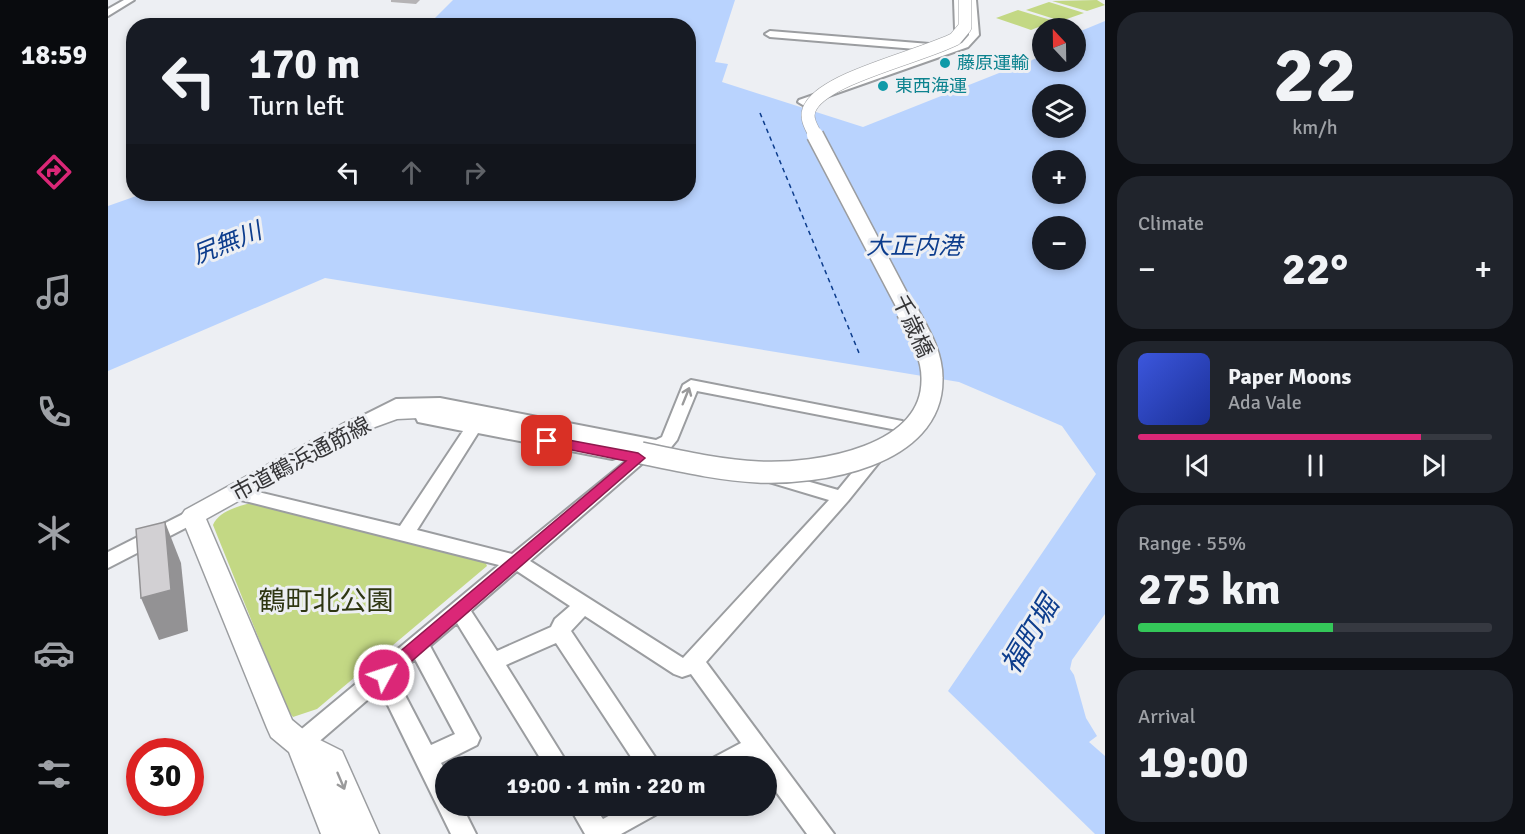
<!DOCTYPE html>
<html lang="en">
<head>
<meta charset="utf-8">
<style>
  :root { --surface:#171b24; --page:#20242c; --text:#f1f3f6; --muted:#9ea1a6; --line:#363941; --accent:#db2777 }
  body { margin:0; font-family:Signika,"Noto Sans JP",sans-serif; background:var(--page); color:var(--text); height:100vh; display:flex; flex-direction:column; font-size:22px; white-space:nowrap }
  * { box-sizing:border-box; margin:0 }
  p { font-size:20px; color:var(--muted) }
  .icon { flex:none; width:33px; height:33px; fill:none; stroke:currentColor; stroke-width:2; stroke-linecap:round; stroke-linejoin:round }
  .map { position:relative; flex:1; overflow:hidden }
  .details { display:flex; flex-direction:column; gap:12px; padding:12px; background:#0d0f14; width:420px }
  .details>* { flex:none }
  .banner { position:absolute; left:18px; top:18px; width:570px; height:183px; border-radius:24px; box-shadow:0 3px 9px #0003; background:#171b24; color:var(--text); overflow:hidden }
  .needle { width:39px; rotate:338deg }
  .fabs { position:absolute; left:924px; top:18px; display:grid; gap:12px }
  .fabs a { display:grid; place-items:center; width:54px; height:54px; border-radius:50%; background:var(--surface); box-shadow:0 3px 9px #0003; font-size:30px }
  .speed { position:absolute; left:18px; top:738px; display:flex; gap:12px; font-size:30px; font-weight:700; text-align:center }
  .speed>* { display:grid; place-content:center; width:78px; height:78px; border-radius:50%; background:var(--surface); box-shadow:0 3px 9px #0003; line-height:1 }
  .speed .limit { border:9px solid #d22; background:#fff; color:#111 }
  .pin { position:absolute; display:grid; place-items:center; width:51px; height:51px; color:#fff; margin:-26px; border-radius:12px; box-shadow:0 3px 9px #0006 }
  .me { position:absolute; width:66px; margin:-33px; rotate:50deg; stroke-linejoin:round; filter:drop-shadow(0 0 4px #0008) }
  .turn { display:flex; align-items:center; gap:21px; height:126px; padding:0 24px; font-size:27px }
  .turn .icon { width:78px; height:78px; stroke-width:2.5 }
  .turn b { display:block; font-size:42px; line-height:51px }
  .lanes { display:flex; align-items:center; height:57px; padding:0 24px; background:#0003; justify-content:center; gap:30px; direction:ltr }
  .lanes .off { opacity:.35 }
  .big { font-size:45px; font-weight:800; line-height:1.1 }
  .details .card { flex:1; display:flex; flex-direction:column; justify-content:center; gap:9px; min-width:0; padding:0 21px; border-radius:24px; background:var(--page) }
  .details .dial { align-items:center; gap:0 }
  .dial b { font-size:78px; line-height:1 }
  .song { display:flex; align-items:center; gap:18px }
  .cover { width:72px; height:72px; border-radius:9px; background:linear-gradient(135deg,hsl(230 70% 55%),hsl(230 70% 35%)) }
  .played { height:6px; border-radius:3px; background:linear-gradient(90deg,var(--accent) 80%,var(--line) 80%) }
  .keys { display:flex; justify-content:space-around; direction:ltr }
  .heat { display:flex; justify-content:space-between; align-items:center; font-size:33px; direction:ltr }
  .charge { height:9px; border-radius:4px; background:linear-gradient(90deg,#34c759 55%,var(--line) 0) }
  .trip { position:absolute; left:327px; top:756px; width:342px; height:60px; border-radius:30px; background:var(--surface); box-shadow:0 3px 9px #0003; font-weight:800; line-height:60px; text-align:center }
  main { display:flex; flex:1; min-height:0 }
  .tab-bar { display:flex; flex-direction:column; width:108px; justify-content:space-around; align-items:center; background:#090b0e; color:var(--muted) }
  .tab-bar .icon { width:42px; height:42px }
  .tab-bar .selected { color:var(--accent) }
  .tab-bar b { font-size:27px; color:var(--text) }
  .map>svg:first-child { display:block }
</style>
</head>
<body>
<main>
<nav class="tab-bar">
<b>18:59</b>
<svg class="icon selected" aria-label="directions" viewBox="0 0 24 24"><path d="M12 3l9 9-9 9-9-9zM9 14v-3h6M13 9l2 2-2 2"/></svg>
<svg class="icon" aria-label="music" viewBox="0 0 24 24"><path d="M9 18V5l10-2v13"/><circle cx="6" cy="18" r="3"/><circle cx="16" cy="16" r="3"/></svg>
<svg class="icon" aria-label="phone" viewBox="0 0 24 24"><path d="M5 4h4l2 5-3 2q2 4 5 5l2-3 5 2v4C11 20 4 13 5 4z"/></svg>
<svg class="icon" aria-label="climate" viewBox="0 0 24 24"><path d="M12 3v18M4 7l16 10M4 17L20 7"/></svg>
<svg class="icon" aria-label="car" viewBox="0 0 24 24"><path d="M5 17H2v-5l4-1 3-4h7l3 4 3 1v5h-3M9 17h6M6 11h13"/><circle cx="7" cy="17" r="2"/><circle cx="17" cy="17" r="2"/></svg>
<svg class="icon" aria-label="filters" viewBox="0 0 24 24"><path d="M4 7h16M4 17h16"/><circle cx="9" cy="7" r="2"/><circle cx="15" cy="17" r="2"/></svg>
</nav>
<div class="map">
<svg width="997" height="834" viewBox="0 0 997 834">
  <rect width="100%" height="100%" fill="#edeff3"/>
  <g fill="#c3d884">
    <path d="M 989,0 L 997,5 L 979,11 L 944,1 Z"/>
    <path d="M 941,2 L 976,13 L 953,21 L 918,10 Z"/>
    <path d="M 910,10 L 946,21 L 923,30 L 888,18 Z"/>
    <path d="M 143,503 L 377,561 L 379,566 L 209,709 L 185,717 L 180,711 L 105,525 C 110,512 130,506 143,503 Z"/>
  </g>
  <path fill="#b9d3fe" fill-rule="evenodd" d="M 345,0 L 627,0 L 607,62 L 620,64 L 614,82 L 755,127 L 934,56 L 934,62 L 968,62 L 968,33 L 997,21 L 997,614 L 964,660 L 962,669 L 966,675 L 978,718 L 989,736 L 981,742 L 997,756 L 997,834 L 987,834 L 840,691 L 988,474 L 954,426 L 851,382 L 217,278 L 0,371 L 0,206 L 34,194 L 580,194 L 580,26 L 320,25 ZM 934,94 L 968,94 L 968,128 L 934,128 ZM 934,160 L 968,160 L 968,194 L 934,194 ZM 934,226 L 968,226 L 968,260 L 934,260 Z"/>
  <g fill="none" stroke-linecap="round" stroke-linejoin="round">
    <path stroke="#0d3d8d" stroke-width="1.5" stroke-dasharray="4.5 4" stroke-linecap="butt" d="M 652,113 L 751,353"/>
    <defs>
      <g id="minor">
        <path d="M 16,0 L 26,0 L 0,16 L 0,9 Z"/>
        <path d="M 846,0 L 854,0 L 855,31 L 847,29 Z"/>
        <path d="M 860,0 L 868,0 L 871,35 L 860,47 L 695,105 L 690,102 L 691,100 L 832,51 L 662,37 L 657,34 L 662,31 L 834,45 L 839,48 L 854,43 L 861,35 Z"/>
        <path d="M 583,380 L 794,421 L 802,426 L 794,431 L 589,391 L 569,440 L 560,451 L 536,462 L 422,561 L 575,658 L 721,500 L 654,480 L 651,476 L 654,472 L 660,470 L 730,490 L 765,447 L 777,447 L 780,451 L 777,455 L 740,501 L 598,662 L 726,834 L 699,834 L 658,778 L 658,766 L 650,766 L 645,759 L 632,766 L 600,766 L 603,759 L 633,743 L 583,674 L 574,677 L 566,674 L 477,616 L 463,631 L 553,766 L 529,766 L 448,643 L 398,665 L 461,766 L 437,766 L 349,623 L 322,646 L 372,738 L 369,745 L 333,763 L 338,772 L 338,806 L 354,806 L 368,834 L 343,834 L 272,689 L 200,751 L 192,754 L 184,751 L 181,744 L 184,737 L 391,565 L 129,499 L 123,497 L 120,493 L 123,489 L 129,487 L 292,526 L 355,431 L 310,422 L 308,418 L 310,414 L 316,413 L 510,449 L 513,453 L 510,457 L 504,459 L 370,433 L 309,530 L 404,554 L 533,449 L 332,408 L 291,409 L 262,424 L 254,419 L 256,415 L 288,399 L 332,398 L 548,440 L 554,437 L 575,385 ZM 409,571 L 462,606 L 447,619 L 443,627 L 389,651 L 363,611 ZM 307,659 L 347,734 L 323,745 L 287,676 Z"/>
        <path d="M 85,509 L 91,511 L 94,516 L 91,521 L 0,568 L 0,552 Z"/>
        <path d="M 461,806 L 486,806 L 495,819 L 519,806 L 553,806 L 549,814 L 513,834 L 477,834 Z"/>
      </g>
      <path id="major" d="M 310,404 L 346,407 L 533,446 L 541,448 L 544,453 L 541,458 L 533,460 L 346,421 L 310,418 L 289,419 L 256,431 L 98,519 L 184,720 L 202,735 L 234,751 L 271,834 L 213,834 L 181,752 L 163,737 L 159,728 L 73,516 L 77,510 L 240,421 L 287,406 Z"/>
    </defs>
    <use href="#minor" stroke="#9b9da0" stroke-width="4"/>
    <use href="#major" stroke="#9b9da0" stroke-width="3"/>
    <use href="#minor" fill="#fff" fill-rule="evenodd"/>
    <use href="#major" fill="#fff" fill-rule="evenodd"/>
    <defs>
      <path id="major-bridge-far2" d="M 708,136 C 703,127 696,116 703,106 C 720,77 814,56 847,39 L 857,27 L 857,0"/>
      <path id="major-bridge-far1" d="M 707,135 L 800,312"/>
      <path id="major-bridge" d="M 533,453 C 572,461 611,470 650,472 C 709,475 826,457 824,378 C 824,353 810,332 799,311"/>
    </defs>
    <use href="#major-bridge-far2" stroke="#9b9da0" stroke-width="14" stroke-linecap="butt"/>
    <use href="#major-bridge-far1" stroke="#9b9da0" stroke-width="19" stroke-linecap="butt"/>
    <use href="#major-bridge" stroke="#9b9da0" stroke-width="24" stroke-linecap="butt"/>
    <use href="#major-bridge-far2" stroke="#fff" stroke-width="13"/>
    <use href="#major-bridge-far1" stroke="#fff" stroke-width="16"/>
    <use href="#major-bridge" stroke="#fff" stroke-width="21"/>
  </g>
  <path fill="#b5b3b5" d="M 283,0 L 312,0 L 308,4 L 283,2 Z"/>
  <path fill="#939294" d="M 57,522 L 73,563 L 80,631 L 51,640 L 33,598 Z"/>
  <path fill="#d2d0d3" stroke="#939294" stroke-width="1.5" d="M 57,522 L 63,590 L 33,598 L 28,529 Z"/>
  <defs><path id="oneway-shaft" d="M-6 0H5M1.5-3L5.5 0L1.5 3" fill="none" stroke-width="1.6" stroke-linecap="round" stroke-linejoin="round" transform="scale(1.5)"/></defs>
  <g stroke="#9a9a9b">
    <use href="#oneway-shaft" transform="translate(578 396) rotate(-68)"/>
    <use href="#oneway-shaft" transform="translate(233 781) rotate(67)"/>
  </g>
  <path fill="#db2777" stroke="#8e194d" stroke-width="1.5" d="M 439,436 L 530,453 L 537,458 L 282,680 L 276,683 L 270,680 L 267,675 L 270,670 L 518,461 L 434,444 L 434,438 Z"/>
  <g fill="#0f9aa8" stroke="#edeff3" stroke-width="2">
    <circle cx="837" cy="63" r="6"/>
    <circle cx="775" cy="86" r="6"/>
  </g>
  <g text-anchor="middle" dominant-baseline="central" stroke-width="6" stroke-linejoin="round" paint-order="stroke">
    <g font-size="18" fill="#0d838f" stroke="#edeff3" text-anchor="start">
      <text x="849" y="63">藤原運輸</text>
      <text x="787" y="86">東西海運</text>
    </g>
    <g font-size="22" fill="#353537" stroke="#edeff3">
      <text transform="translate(805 326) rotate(65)">千歳橋</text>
      <text transform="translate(193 459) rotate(-28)">市道鶴浜通筋線</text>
    </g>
    <g font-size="24" font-style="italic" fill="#0d3d8d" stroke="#edeff3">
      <text transform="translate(119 243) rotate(-22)">尻無川</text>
      <text x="806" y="246">大正内港</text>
    </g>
    <g font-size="27" fill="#2e3612" stroke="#edeff3">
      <text x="218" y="601">鶴町北公園</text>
    </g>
    <g font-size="28" font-style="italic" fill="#0d3d8d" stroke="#edeff3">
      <text transform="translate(922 635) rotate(-59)">福町堀</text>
    </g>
  </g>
</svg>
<div class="fabs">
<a><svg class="needle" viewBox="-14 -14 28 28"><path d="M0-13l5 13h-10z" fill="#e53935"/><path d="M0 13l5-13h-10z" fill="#9ea1a6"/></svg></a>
<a><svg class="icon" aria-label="layers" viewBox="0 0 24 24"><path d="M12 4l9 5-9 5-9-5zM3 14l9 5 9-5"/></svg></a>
<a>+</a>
<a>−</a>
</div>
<div class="speed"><div class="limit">30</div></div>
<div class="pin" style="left:439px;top:441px;background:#d93025"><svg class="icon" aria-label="arrive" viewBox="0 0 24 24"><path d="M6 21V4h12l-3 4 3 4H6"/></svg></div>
<svg class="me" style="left:276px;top:675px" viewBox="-20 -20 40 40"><circle r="17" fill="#db2777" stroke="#fff" stroke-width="3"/><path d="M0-11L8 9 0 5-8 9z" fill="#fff"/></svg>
<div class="trip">19:00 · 1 min · 220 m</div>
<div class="banner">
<div class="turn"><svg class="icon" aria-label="left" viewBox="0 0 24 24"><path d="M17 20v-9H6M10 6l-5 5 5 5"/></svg><div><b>170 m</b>Turn left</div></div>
<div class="lanes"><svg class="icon" aria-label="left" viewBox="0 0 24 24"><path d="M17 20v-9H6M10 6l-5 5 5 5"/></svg><svg class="icon off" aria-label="ahead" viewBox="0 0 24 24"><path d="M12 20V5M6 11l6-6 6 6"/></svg><svg class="icon off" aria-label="right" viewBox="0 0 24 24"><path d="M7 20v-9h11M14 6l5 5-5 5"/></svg></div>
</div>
</div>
<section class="details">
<div class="card dial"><b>22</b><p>km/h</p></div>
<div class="card"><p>Climate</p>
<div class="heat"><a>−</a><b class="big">22°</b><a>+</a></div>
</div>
<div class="card">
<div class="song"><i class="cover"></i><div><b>Paper Moons</b><p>Ada Vale</p></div></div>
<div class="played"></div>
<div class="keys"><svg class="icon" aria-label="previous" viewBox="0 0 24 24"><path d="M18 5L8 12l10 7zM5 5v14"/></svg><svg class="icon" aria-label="pause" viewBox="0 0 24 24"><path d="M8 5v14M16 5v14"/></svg><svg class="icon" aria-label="next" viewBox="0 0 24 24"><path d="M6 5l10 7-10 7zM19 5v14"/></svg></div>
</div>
<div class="card"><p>Range · 55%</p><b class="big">275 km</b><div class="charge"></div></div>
<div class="card"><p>Arrival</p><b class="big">19:00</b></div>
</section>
</main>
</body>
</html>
